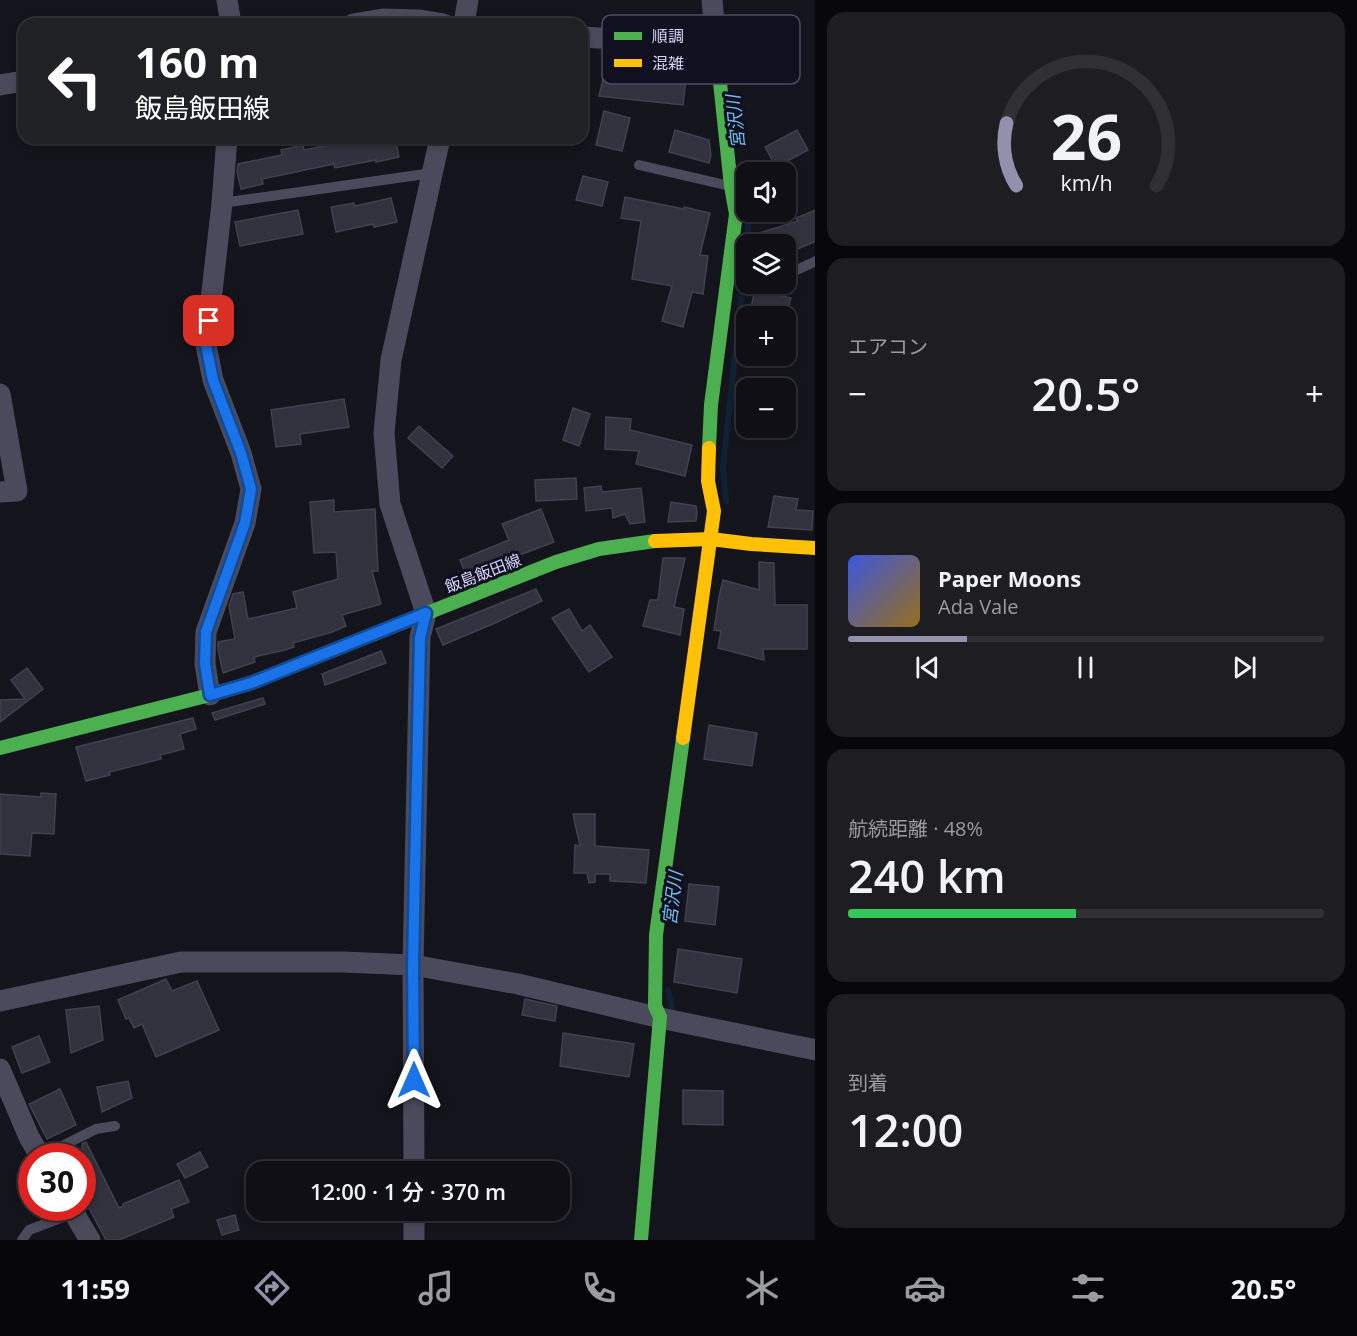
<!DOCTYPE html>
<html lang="ja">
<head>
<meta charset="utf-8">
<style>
  :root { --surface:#0f0f15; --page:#1d1d22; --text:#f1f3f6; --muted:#9b9ca0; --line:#2f2f34; --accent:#9291ac }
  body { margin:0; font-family:"Open Sans","Noto Sans JP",sans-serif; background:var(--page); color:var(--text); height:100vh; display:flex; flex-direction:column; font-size:22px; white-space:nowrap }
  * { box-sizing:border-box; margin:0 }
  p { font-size:20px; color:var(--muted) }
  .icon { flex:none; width:33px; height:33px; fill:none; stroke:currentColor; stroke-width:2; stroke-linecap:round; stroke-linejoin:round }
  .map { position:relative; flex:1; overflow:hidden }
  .side { display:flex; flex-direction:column; gap:12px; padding:12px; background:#08080c; width:542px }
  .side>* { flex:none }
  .hud { position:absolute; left:18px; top:18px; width:570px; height:126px; border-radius:18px; box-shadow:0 3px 9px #0003,0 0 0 2px var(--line); background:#202124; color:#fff; overflow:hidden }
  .fabs { position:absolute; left:736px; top:162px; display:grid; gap:12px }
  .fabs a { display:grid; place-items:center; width:60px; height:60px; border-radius:12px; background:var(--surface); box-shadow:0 3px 9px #0003,0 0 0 2px var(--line); font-size:30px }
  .speed { position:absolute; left:18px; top:1143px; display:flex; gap:12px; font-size:30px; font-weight:700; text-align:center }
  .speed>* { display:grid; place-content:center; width:78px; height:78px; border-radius:50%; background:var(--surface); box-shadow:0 3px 9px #0003,0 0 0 2px var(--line); line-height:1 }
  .speed .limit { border:9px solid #d22; background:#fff; color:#111 }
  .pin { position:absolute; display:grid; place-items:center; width:51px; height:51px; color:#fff; margin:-26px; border-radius:12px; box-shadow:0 3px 9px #0006 }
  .me { position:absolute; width:66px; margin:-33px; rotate:0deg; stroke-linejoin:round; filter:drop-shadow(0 0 4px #0008) }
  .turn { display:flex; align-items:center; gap:21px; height:126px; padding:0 18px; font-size:27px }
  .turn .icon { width:78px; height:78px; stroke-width:2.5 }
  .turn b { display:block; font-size:42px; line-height:51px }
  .big { font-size:45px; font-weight:600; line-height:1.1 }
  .side .tile { flex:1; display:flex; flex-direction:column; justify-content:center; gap:9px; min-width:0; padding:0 21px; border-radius:18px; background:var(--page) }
  .side .dial { align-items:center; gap:0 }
  .dial svg { height:156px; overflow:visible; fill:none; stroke:var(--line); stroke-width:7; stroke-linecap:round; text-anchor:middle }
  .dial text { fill:var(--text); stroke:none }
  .song { display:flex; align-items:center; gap:18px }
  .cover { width:72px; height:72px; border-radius:9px; background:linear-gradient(135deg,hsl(230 70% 55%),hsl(40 70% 35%)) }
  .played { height:6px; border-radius:3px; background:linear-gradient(90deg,var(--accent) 25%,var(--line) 25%) }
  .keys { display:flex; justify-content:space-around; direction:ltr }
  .heat { display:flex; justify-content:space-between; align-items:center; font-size:33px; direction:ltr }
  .charge { height:9px; border-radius:4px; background:linear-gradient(90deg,#34c759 48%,var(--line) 0) }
  .trip { position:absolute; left:246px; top:1161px; width:324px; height:60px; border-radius:18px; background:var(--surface); box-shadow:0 3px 9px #0003,0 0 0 2px var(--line); font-weight:600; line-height:60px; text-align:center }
  .tabs { display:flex; height:96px; justify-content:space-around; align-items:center; background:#060608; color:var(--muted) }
  .tabs .icon { width:42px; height:42px }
  .tabs .on { color:var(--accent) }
  .tabs b { font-size:27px; color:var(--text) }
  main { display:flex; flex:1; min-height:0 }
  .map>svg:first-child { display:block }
</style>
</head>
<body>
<main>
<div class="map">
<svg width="816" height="1240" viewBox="0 0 816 1240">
  <rect width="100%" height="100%" fill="#14141c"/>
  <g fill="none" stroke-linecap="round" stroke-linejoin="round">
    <g stroke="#102136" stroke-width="6">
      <path d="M 747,244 L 748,224"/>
      <path d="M 726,501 L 723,467 L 747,246"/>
      <path d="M 668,990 L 672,1006 L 671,1015"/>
    </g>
  </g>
  <g fill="#32323e" stroke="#41404f" stroke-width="1.5">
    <path d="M 607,63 L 657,75 L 686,78 L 683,105 L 599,96 Z"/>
    <path d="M 604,111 L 630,118 L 622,151 L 596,145 Z"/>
    <path d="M 675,130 L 709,140 L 711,155 L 709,163 L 669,152 Z"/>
    <path d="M 797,130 L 808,150 L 776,167 L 765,147 Z"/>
    <path d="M 372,138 L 395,138 L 399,157 L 376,162 L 376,160 L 335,168 L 334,164 L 262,179 L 263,184 L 241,189 L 237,172 L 238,164 L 282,155 L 281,150 L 303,145 L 304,150 L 353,140 L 353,142 Z"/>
    <path d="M 583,176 L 608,182 L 602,206 L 576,200 Z"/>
    <path d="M 625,197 L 684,209 L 684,207 L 710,213 L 700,255 L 708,256 L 703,294 L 692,292 L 683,327 L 662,321 L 672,286 L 632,279 L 641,221 L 621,218 Z"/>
    <path d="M 391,198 L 397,222 L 374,227 L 373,224 L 336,232 L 331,207 L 354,203 L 355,206 Z"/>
    <path d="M 298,210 L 303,234 L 240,246 L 235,222 Z"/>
    <path d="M 816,210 L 816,241 L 786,254 L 786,244 L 749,244 L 750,236 L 798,221 L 796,218 Z"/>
    <path d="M 755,290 L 791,298 L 786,316 L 749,316 Z"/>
    <path d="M 344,399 L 349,427 L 300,434 L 301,444 L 276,447 L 271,410 Z"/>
    <path d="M 573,408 L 590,414 L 579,446 L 563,440 Z"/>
    <path d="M 606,417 L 631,419 L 630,430 L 692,445 L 685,476 L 636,464 L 639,451 L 605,449 Z"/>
    <path d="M 419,426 L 453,456 L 442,468 L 408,438 Z"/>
    <path d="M 576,478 L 577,499 L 536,501 L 535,480 Z"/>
    <path d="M 601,486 L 602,492 L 641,488 L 645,522 L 630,524 L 625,514 L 613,518 L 612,508 L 586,511 L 584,488 Z"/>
    <path d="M 774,496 L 798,499 L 796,510 L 813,511 L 812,530 L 768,527 Z"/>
    <path d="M 334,500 L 334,512 L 375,509 L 378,571 L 372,571 L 381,604 L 342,615 L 346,626 L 332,632 L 293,643 L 294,647 L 285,650 L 254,657 L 255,662 L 223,673 L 218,649 L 218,642 L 235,639 L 229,606 L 233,594 L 243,592 L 248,619 L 297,608 L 293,592 L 338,579 L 336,552 L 314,553 L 310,502 Z"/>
    <path d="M 671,502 L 696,506 L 697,512 L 696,521 L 668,522 Z"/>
    <path d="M 541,509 L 554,542 L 501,562 L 501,564 L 467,578 L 460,560 L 509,540 L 502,524 Z"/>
    <path d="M 663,558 L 685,558 L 674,607 L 684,609 L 680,635 L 643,626 L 650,600 L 658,600 Z"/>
    <path d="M 759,562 L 774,563 L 775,605 L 807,605 L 807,649 L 763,649 L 764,660 L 718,648 L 721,631 L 714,630 L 719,597 L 723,580 L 759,590 Z"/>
    <path d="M 536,589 L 542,601 L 495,623 L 443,645 L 436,629 Z"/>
    <path d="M 569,609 L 582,631 L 590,625 L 612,657 L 589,672 L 552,618 Z"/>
    <path d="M 381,651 L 386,663 L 325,685 L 322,674 Z"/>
    <path d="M 27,668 L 43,689 L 0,722 L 0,700 L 25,699 L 11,680 Z"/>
    <path d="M 263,698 L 265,704 L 215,720 L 212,713 Z"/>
    <path d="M 193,718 L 196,729 L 180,734 L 184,749 L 160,755 L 161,759 L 109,772 L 110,775 L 86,781 L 76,747 Z"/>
    <path d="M 709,725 L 757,733 L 752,766 L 704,759 Z"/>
    <path d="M 41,793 L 56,794 L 54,834 L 32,833 L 30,856 L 0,854 L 0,794 L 41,797 Z"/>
    <path d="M 573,814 L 595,814 L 595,846 L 649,850 L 646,883 L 610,881 L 610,874 L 595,874 L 595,882 L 589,883 L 587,873 L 574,873 L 575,845 L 580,846 Z"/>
    <path d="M 689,884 L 719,887 L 715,925 L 685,921 Z"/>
    <path d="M 678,949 L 742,959 L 737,993 L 674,982 Z"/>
    <path d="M 166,979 L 172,991 L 197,981 L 219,1030 L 156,1057 L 142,1024 L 134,1028 L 129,1018 L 126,1019 L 118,1000 Z"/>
    <path d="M 525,999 L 557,1006 L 555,1021 L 522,1015 Z"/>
    <path d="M 99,1006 L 103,1040 L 71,1053 L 66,1010 Z"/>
    <path d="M 563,1033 L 634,1044 L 629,1077 L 560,1066 Z"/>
    <path d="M 39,1036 L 50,1062 L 22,1073 L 12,1047 Z"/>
    <path d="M 128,1081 L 132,1098 L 102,1112 L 97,1087 Z"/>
    <path d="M 60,1089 L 76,1125 L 47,1139 L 29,1104 Z"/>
    <path d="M 683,1090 L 723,1091 L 723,1125 L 683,1124 Z"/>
    <path d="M 86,1142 L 119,1208 L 123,1206 L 123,1204 L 179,1180 L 189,1202 L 171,1209 L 174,1217 L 119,1240 L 106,1240 L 82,1195 L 82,1144 Z"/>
    <path d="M 200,1152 L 208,1167 L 185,1178 L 177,1164 Z"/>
    <path d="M 235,1215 L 239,1230 L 222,1235 L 217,1220 Z"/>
  </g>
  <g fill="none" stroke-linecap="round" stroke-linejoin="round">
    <g stroke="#4a4a5c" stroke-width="10">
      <path d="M 639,165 L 730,186"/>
      <path d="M 222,203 L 432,173"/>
      <path d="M 786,275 L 816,261"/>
      <path d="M 42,1156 L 96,1129 L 115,1126"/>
      <path d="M 22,1240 L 29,1230 L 74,1213"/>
    </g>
    <g stroke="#4a4a5c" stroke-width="21">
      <path d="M 227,0 L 231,24"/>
      <path d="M 353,24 L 383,19 L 420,20 L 444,24"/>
      <path d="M 464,24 L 468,0"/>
      <path d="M 582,37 L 716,45 L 712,0"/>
      <path d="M 0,85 L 24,81"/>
      <path d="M 0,394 L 17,491 L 0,492"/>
      <path d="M 210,695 L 205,664 L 206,632 L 245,523 L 251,489 L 241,453 L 213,380 L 206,345 L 222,203 L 227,138"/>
      <path d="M 0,1001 L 181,962 L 343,962 L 413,965 L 518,984 L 665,1019 L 816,1050"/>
      <path d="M 0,1069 L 29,1137 L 40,1156"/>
      <path d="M 414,1172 L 413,965 L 420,637 L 426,613 L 390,504 L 384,433 L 391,360 L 440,138"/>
      <path d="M 71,1208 L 90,1240"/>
      <path d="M 414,1210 L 414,1240"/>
    </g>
    <g stroke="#4caf50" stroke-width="14">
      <path d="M 709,448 L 711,405 L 736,214 L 731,186 L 716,45"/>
      <path d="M 0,748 L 210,695 L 251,683 L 556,562 L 599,549 L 655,541"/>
      <path d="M 641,1240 L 660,1017 L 655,1006 L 656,935 L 683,738"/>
    </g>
    <g stroke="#ffc107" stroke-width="14">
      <path d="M 655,541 L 711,539 L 751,544 L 816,548"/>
      <path d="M 683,738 L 714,511 L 708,481 L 709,448"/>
    </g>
  </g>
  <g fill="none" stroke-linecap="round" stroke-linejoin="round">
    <defs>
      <path id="route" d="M 209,321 L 206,345 L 213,380 L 241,453 L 251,489 L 245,523 L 206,632 L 205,664 L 210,695 L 251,683 L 426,613 L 420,638 L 413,965 L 414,1080"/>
    </defs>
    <use href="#route" stroke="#114b97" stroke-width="15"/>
    <use href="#route" stroke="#1a73e8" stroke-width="10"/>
  </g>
  <g text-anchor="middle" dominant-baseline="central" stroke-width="6" stroke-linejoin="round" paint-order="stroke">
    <g font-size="16" fill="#d6d5f9" stroke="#111020">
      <text transform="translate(483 573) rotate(-21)">飯島飯田線</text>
    </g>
    <g font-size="18" font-style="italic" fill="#70bcec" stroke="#111020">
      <text transform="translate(735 122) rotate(-96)">宮沢川</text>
      <text transform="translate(672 898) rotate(-83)">宮沢川</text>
    </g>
  </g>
  <rect x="602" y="15" width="198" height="69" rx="9" fill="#111020" stroke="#4c4b61" stroke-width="1.5"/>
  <rect x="614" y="32" width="28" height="8" fill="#4caf50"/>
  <rect x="614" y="59" width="28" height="8" fill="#ffc107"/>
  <g font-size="16" fill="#d6d5f9">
    <text x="652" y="42">順調</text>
    <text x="652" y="69">混雑</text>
  </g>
</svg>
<div class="fabs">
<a><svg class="icon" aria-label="sound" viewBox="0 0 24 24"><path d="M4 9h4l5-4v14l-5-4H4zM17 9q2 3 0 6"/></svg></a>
<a><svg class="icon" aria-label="layers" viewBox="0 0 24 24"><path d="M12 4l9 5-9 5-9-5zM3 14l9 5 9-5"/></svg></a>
<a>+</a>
<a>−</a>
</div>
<div class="speed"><div class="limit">30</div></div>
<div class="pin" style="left:209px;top:321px;background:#d93025"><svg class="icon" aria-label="arrive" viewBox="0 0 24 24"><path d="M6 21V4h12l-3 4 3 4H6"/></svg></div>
<svg class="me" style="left:414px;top:1080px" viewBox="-20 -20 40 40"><path d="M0-17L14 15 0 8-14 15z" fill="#1a73e8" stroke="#fff" stroke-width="4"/></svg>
<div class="trip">12:00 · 1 分 · 370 m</div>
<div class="hud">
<div class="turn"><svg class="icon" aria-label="left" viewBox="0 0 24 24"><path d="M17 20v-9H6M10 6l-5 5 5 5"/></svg><div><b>160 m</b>飯島飯田線</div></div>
</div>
</div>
<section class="side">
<div class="tile dial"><svg viewBox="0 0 100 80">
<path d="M14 69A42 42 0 1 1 86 69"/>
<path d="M14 69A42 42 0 0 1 9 37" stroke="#9291ac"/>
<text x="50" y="56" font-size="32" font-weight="700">26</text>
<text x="50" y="72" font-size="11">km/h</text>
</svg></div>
<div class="tile"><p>エアコン</p>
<div class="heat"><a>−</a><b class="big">20.5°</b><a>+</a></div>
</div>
<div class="tile">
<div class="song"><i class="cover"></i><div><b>Paper Moons</b><p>Ada Vale</p></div></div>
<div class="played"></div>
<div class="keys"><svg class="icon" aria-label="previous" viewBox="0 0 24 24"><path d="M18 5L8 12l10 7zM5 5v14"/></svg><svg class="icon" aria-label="pause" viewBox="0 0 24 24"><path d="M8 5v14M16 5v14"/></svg><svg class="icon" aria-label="next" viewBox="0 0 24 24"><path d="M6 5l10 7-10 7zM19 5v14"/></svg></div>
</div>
<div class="tile"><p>航続距離 · 48%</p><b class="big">240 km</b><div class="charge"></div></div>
<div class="tile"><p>到着</p><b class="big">12:00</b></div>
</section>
</main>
<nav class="tabs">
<b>11:59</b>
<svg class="icon on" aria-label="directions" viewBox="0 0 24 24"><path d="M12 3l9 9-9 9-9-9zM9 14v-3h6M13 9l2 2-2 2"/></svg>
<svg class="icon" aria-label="music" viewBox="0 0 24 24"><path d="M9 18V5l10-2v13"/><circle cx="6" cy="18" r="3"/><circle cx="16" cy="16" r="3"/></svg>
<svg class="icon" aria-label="phone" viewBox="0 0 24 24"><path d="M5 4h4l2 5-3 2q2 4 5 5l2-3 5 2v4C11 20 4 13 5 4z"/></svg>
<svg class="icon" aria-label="climate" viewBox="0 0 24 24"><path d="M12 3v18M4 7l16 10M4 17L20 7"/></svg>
<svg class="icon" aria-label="car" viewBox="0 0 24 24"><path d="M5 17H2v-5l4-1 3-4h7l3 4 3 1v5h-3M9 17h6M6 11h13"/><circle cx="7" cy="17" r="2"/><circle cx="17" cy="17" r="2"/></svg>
<svg class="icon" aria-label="filters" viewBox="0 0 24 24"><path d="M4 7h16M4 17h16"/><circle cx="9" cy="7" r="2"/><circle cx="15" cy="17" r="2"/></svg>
<b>20.5°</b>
</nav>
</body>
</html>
